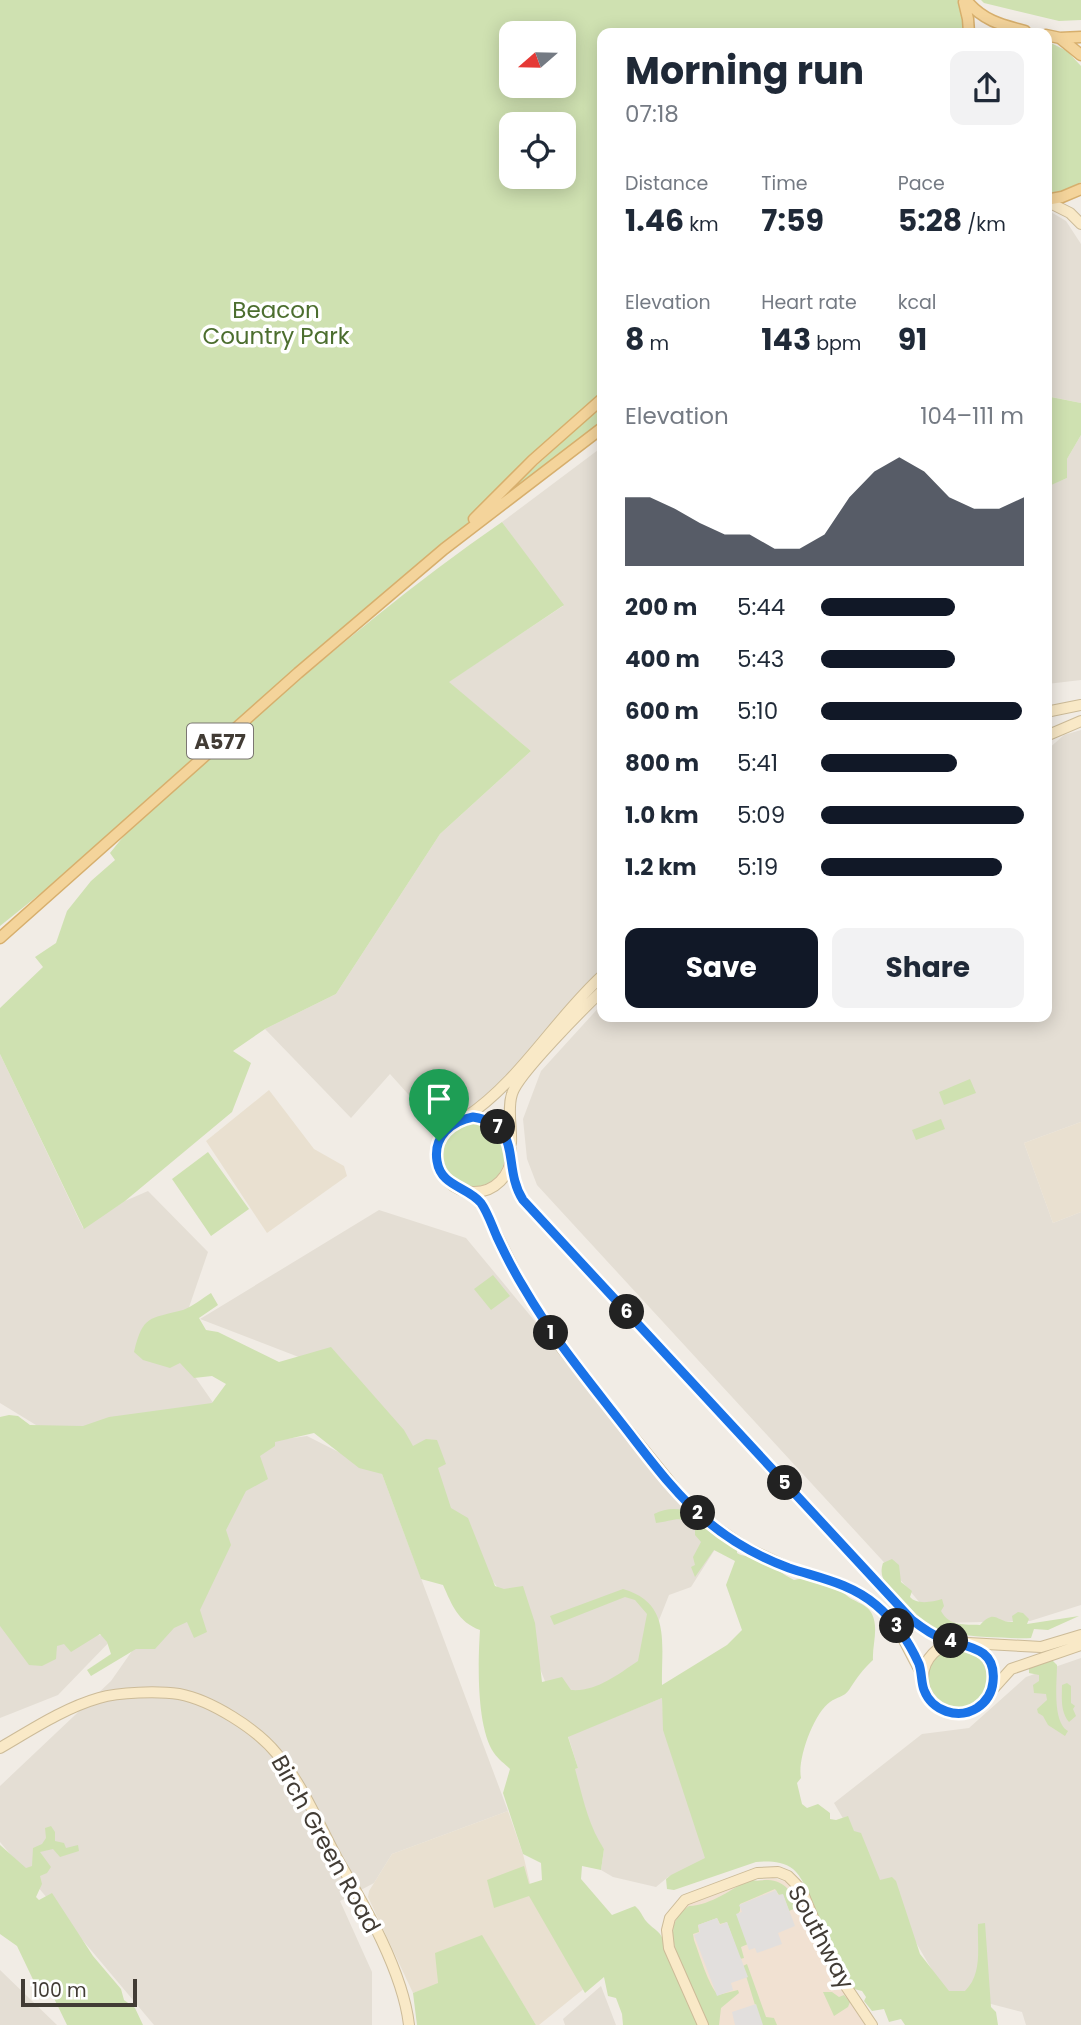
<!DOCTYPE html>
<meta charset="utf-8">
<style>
body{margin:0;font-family:Poppins,sans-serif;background:#f2f2f3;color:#1f2937;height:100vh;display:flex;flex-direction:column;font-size:26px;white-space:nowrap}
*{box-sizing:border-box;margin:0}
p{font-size:23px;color:#747a83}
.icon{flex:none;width:38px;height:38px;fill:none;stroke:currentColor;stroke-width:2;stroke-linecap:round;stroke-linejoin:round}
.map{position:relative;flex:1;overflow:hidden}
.drawer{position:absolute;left:597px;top:28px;width:455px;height:994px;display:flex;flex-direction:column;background:#fff;border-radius:14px;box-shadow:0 4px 18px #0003}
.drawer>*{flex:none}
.needle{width:46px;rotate:250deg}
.controls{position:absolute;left:499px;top:21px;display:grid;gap:14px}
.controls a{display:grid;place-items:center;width:77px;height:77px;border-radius:14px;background:#fff;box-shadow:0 4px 18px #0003;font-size:35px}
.scale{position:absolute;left:21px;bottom:18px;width:116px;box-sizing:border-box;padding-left:7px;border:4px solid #423c35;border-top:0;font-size:19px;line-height:24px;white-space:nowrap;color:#423c35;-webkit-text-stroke:5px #fff;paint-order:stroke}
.pin{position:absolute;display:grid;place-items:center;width:60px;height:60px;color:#fff;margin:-72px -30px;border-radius:50% 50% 50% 0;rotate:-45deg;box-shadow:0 0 7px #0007}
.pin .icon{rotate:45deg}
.km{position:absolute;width:35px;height:35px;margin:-18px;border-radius:50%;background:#222;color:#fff;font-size:19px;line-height:35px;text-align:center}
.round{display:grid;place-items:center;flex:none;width:74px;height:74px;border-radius:14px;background:#f2f2f3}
.overview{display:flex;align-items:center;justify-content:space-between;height:119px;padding:0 28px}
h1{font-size:38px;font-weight:700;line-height:52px}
.metrics{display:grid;grid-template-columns:repeat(3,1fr);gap:10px;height:119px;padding:7px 28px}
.metrics div{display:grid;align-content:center}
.metrics b{font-size:30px;font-weight:700}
.metrics small{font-size:19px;font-weight:400}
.metrics p{font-size:19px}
.chart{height:196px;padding:14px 28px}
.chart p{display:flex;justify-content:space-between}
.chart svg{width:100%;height:126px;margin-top:7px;fill:#111827;opacity:.7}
.action{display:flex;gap:14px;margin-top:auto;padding:14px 28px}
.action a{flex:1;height:80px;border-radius:14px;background:#111827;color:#fff;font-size:28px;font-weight:700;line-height:80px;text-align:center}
.action a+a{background:#f2f2f3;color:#1f2937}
ul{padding:0 28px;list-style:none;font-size:23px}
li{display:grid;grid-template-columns:112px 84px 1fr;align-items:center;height:52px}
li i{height:18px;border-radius:9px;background:#111827}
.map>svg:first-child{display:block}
.residential{fill:#e4ded4}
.commercial{fill:#f1e1d2}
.education{fill:#e9e0d0}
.green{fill:#cfe1b1;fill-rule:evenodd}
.parking{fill:#e2dfdd}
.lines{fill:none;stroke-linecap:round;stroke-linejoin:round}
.secondary-casing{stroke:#ccbb98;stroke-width:12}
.primary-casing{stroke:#d7af6d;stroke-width:13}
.secondary{stroke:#f9e9c7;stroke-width:10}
.primary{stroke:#f4d49b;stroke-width:10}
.route-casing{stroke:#fff;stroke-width:14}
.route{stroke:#1a73e8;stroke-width:9}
.labels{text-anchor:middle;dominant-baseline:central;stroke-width:7;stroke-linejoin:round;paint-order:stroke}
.shield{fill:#fff;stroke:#7b7672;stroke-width:2}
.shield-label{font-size:21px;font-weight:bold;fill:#423c35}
.park-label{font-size:23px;fill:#4c6e2f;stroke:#fff}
.street-label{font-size:23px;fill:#423c35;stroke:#fff}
</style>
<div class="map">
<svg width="1081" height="2025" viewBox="0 0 1081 2025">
<rect width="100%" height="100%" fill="#f1ece5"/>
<path class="residential" d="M1046,209L1066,221L1081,244V403L1047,396Z
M1081,435V680L1047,684L1046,487L1067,478V459Z
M602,447V976L503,1086L443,1133L390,1074L351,1118L265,1029L336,994L440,834L531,751L448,682L563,606L502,522Z
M1081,730V1122L1024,1143L1053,1223L1081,1212V1605L1030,1621L937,1623L904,1584L537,1185L527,1159L523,1119L541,1071L602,1004V1017H1046L1047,750L1064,735Z
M0,1054L83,1228L125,1201L148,1191L208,1252L175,1348L214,1404L49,1433L0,1403Z
M379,1210L466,1238L719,1543L691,1587L669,1595L642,1663L601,1693L552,1699L518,1613L322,1366L200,1319Z
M307,1436L382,1474L508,1811L392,1854L374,1883L340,1901L372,1972V2025H154L0,1842V1786L111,1681L211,1538L264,1442Z
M0,1597L24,1636L116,1635L58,1695L0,1718Z
M1081,1658V2025H1026L1022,2012L945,1992L834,1803L922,1734L969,1728L1026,1677Z
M662,1698L664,1729L707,1859L668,1877L656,1887L613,1877L601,1870L604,1849L596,1838L585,1809L574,1769L578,1768L568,1736Z
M0,1970L57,2025H0Z
M601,1986L616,2025H565L563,2019Z"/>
<path class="commercial" d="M773,1878L791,1883L797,1889L867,2025H707L674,1949L671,1934L674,1920L682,1909L691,1903L747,1882Z"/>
<path class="education" d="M269,1090L314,1149L344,1166L347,1176L267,1233L206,1141Z
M1081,1122V1212L1053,1223L1024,1143Z
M508,1811L523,1854L532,1892L586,1987L539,2025H536L482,1936L437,1959L438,1984L413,1993L368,1897L369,1891L392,1854Z"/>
<path class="green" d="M0,0H963L969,33H602V399L533,460L443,549L111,837L0,926ZM511,33H564V86H511ZM511,124H564V177H511Z
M981,0H1081V20L1059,21L984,3Z
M1047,41L1067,51L1081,66V182L1063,191L1047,193Z
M1046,396L1081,403V435L1067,459V478L1047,487Z
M602,405V421L509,494L507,493Z
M502,522L564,605L449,682L531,751L440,834L336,994L265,1029L233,1051L251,1063L232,1112L125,1201L84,1229L0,1054V1008L43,967L35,957L56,943L67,911L91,881L115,860L110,853C145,808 192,773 234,736C320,661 408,587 502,522Z
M970,1079L976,1093L944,1105L939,1092Z
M941,1119L945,1129L916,1140L912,1130Z
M441 1155a32 32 0 1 1 64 0a32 32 0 1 1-64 0Z
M208,1152L249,1209L211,1236L172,1179Z
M493,1275L510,1296L491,1310L474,1289Z
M211,1293L218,1305L199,1318L206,1330L218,1332L279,1362L331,1347L404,1430L413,1446L426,1439L437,1440L446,1464L438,1468L451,1508L468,1518L495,1586L504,1589L523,1586L535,1623L542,1682L562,1677L571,1690C596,1692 617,1675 638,1661L647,1614L635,1600L625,1597L554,1625L550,1616L623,1589C672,1603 661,1644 662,1685L727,1645L742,1630L726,1585L735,1561L714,1550L695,1577L691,1567L695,1565L693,1557L701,1542L695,1535V1526C682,1514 672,1521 656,1523L654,1514C687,1497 713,1527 737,1547V1553C743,1557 747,1555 753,1557C768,1562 780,1573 794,1580L809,1577L842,1589C847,1602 866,1601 872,1614C879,1629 872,1645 873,1660C863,1669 856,1679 849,1690C844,1697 837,1697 830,1702C814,1713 797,1759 801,1778L797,1783L802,1804L807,1808L818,1804L830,1813V1819L836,1820L848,1816L854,1831L861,1833L880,1880L892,1877L896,1881L920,1954L949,1991H965C983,1973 977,1947 978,1924L985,1923L991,2007L996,2012L998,2025H905L901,2019L889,2022L884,2009L872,2011L864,2001L866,1997L862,1991L854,1989C848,1980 841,1971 836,1961C826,1941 808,1880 793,1869C783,1861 767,1861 756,1862L674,1890L667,1889L666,1879L671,1875L705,1858L663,1730L662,1698L568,1737L578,1768L575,1769C583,1798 588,1825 604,1849L601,1870L582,1866L581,1879L612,1915L635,1906C641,1911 642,1916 646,1921C656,1932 660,1929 665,1945L698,2025H623L622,2014L616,1998L608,1996L604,1977L585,1993L529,1896L494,1908L487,1880L524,1866L529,1884L542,1880L541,1863L523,1854L503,1793L510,1769C505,1764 498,1759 494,1753C476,1727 478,1661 480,1630C458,1622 452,1605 443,1585L421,1579L382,1474L359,1468L314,1433L275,1442V1446L260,1456L268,1479L246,1491L226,1530L231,1545L200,1610L207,1632L194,1638L187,1622L174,1628L155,1649H136L91,1676L87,1670L111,1654L107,1642L100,1634L71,1652L64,1644L57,1646L56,1659L42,1666L29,1665L0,1626V1417L9,1415L18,1416L30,1425L83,1426L109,1417L212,1403L226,1384L212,1376L194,1378L180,1363L170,1368L143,1360L134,1352C143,1315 149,1319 183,1310C192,1307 203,1298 211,1293Z
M892,1559L899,1565L901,1582L912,1591L910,1597C917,1605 932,1602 942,1599L944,1606L941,1611C950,1627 964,1624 980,1625C996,1608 996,1623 1013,1622L1012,1616L1018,1612L1023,1613L1029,1619L1027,1624L1079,1616L1048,1630L1034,1629L1031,1638C1016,1639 1001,1637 987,1637C941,1634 928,1631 896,1596C887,1585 878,1578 883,1563Z
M926 1678a32 32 0 1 1 64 0a32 32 0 1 1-64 0Z
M1050,1658L1057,1665C1057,1682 1052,1722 1068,1731L1065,1736L1048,1725L1043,1716L1038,1713L1037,1709L1047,1700L1046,1694L1034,1693L1033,1685L1039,1681V1675L1029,1673V1666Z
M1067,1683L1071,1686V1703L1075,1706L1073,1709L1076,1716L1069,1722C1060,1711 1062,1698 1062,1685Z
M51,1826L55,1832V1841L64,1843L66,1848L78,1845L79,1851L60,1857L53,1849L40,1852L51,1867L47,1873L40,1876L42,1884L36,1897L39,1900L52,1893L93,1956L121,1989L124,2000L135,2008L143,2025H67L49,1988L38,1990L17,1946L0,1934V1845L26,1868L32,1866L33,1848L42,1844L46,1838L45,1828Z
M750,1879C756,1882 760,1880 768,1880C785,1881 792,1892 798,1907L789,1911L783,1895H779L775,1889L740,1904V1911L737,1915L748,1944L741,1947L744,1958L740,1959L727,1922L720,1924L717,1918L698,1925L699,1932L693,1934L694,1940C700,1956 708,1984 718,1995L738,1990L739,1993L721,2008L719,2025H708C700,2002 672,1954 673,1933C673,1921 680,1912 689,1906C712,1905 733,1888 750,1879Z
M482,1935L536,2025H417L413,1993L438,1983L435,1953Z
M747,1964L766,2017L774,2018L777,2025H759L760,2021L743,1966Z
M823,1992H832L839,1997L844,1995L850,2002L848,2007L834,2016Z"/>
<path class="parking" d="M776,1890L778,1895L783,1894L795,1926L778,1933L782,1944L757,1953L755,1948L749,1950L736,1914L742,1912L739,1905Z
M717,1918L720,1925L727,1922L748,1977L731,1983L733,1990L717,1996L694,1935L700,1932L698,1925Z
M756,2004L763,2025H735L732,2012Z"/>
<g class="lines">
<defs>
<path id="secondary" d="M1046,201L1070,213L1081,224
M1046,712L1081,705
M1046,736L1081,721
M466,1117C520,1081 554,1020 602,976
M437 1155a37 37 0 1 1 74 0a37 37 0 1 1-74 0Z
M511,1143C512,1128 507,1109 512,1094C517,1075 585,1007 602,991
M511,1154L512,1176L523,1200L912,1620L941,1639L957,1643
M462,1190L476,1198L483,1207L520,1281L556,1341L683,1498L708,1522L745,1547L787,1567L846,1586L872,1601L896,1625L922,1675
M923 1678a35 35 0 1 1 70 0a35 35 0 1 1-70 0Z
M968,1643L1041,1647L1081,1635
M993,1689L1011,1669L1081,1645
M0,1748C31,1730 64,1708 99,1698C119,1692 158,1691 179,1694C211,1700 257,1729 277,1754C303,1785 319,1825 338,1860C365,1906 403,1972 409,2025
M703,2025L669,1948L667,1930L670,1918L685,1900L757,1873L778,1872L788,1876L795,1883L802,1891L835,1970L872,2025"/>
<path id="primary" d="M966,0C982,20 1001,25 1025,31
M964,2L968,19L969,33
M1046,35L1060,38L1081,55
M1060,38L1081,37
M1046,200L1062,197L1081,189
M474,519L533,460L602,399
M0,938L298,673L444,549L602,428"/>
</defs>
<use href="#secondary" class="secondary-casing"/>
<use href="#primary" class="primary-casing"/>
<use href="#secondary" class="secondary"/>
<use href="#primary" class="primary"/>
</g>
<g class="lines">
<defs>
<path id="route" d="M473,1117C525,1125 501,1166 523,1200L912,1620C921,1627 932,1635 943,1639C967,1647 997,1647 993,1682C992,1693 986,1702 977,1708C958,1720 932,1711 924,1690C921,1682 922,1673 919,1664C909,1642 895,1621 876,1605C850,1583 819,1578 789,1568C759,1557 731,1541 707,1521C674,1493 649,1458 623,1425C588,1380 553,1338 524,1288C514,1272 505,1254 497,1237C492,1226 488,1213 481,1203C467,1186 441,1187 437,1161C433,1136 452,1121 473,1117Z"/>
</defs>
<use href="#route" class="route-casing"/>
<use href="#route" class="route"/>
</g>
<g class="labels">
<rect class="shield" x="187" y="723.5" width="66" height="35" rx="5"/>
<g class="shield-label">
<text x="220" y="741">A577</text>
</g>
<g class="park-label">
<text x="276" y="310">Beacon<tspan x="276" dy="26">Country Park</tspan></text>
</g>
<g class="street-label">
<text transform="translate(326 1844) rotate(61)">Birch Green Road</text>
<text transform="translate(821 1937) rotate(62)">Southway</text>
</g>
</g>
</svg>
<div class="controls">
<a><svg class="needle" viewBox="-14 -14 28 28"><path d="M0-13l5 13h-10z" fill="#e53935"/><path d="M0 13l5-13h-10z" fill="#747a83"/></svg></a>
<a><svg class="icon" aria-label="locate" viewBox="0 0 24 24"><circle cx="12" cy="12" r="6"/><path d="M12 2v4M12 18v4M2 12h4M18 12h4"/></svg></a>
</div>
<div class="scale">100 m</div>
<div class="pin" style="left:439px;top:1141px;background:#1e9e55"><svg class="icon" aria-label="arrive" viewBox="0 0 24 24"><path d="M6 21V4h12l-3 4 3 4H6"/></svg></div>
<b class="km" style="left:551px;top:1333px">1</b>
<b class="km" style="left:698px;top:1513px">2</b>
<b class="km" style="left:897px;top:1626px">3</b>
<b class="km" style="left:951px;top:1641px">4</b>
<b class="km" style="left:785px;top:1483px">5</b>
<b class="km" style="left:627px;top:1312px">6</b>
<b class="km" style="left:498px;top:1127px">7</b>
<section class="drawer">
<div class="overview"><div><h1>Morning run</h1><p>07:18</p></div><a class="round"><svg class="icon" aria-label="share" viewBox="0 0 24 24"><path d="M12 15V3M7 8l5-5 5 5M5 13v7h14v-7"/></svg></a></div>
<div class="metrics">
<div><p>Distance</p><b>1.46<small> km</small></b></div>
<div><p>Time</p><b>7:59</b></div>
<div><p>Pace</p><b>5:28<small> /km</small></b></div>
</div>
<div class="metrics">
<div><p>Elevation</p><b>8<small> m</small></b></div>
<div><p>Heart rate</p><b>143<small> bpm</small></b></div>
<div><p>kcal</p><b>91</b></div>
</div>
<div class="chart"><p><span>Elevation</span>104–111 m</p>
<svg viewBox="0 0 160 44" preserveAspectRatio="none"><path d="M0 44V20L10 20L20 24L30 29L40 33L50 33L60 38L70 38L80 33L90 20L100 11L110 6L120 11L130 20L140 24L150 24L160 20V44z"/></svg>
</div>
<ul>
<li><b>200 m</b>5:44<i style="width:66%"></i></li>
<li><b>400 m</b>5:43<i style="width:66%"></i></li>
<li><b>600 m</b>5:10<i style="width:99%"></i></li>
<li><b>800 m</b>5:41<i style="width:67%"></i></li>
<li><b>1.0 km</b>5:09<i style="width:100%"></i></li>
<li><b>1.2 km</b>5:19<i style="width:89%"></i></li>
</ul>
<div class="action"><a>Save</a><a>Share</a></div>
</section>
</div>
